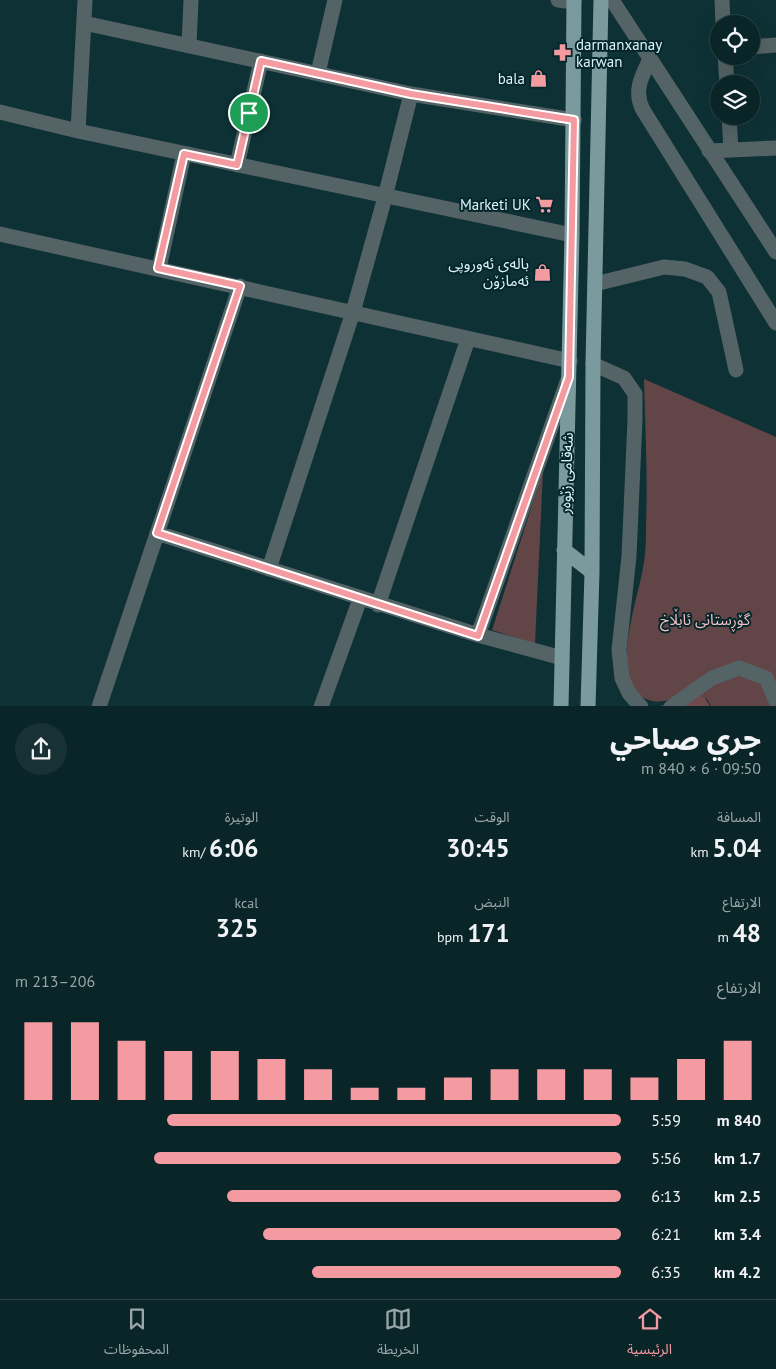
<!DOCTYPE html>
<html lang="ar">
<meta charset="utf-8">
<style>
body{margin:0;font-family:"PT Sans","Noto Sans Arabic",sans-serif;background:#183134;color:#f1f3f6;direction:rtl;height:100vh;display:flex;flex-direction:column;font-size:19px;white-space:nowrap}
*{box-sizing:border-box;margin:0}
p{font-size:16px;color:#99a5a8}
.icon{flex:none;width:28px;height:28px;fill:none;stroke:currentColor;stroke-width:2;stroke-linecap:round;stroke-linejoin:round}
.map{position:relative;height:706px;overflow:hidden;direction:ltr}
.panel{display:flex;flex-direction:column;background:#0a2528;flex:1}
.panel>*{flex:none}
.buttons{position:absolute;left:710px;top:15px;display:grid;gap:10px}
.buttons a{display:grid;place-items:center;width:50px;height:50px;border-radius:50%;background:#0a2528;box-shadow:0 5px 20px #0002,0 0 0 1px #2a4245;font-size:25px}
.pin{position:absolute;display:grid;place-items:center;width:42px;height:42px;color:#fff;margin:-21px;border:2px solid #fff;border-radius:50%;box-shadow:0 1px 5px #0007}
.round{display:grid;place-items:center;flex:none;width:52px;height:52px;border-radius:26px;background:#183134}
.overview{display:flex;align-items:center;justify-content:space-between;height:85px;padding:0 15px}
h1{font-size:28px;font-weight:800;line-height:38px}
.figures{display:grid;grid-template-columns:repeat(3,1fr);gap:8px;height:85px;padding:5px 15px}
.figures div{display:grid;align-content:center}
.figures b{font-size:25px;font-weight:800}
.figures small{font-size:14px;font-weight:400}
.figures p{font-size:14px}
.chart{height:140px;padding:10px 15px}
.chart p{display:flex;justify-content:space-between}
.chart svg{width:100%;height:90px;margin-top:5px;stroke:#f49aa1;stroke-width:6}
ul{padding:0 15px;list-style:none;font-size:16px}
li{display:grid;grid-template-columns:80px 60px 1fr;align-items:center;height:38px}
li i{height:12px;border-radius:6px;background:#f49aa1}
.tab-bar{display:flex;justify-content:space-around;align-items:center;height:70px;border-top:1px solid #2a4245;background:#0a2528;font-size:14px;color:#99a5a8}
.tab-bar a{display:grid;justify-items:center;gap:2px}
.tab-bar .current{color:#f49aa1}
.map>svg:first-child{display:block}
.green{fill:#624546}
.forest{fill:#724a4c}
.lines{fill:none;stroke-linecap:round;stroke-linejoin:round}
.minor{stroke:#546365;stroke-width:15}
.major{stroke:#7b9a9e;stroke-width:15}
.route-casing{stroke:#fff;stroke-width:10}
.route{stroke:#f49aa1;stroke-width:6}
.labels{text-anchor:middle;dominant-baseline:central;stroke-width:4;stroke-linejoin:round;paint-order:stroke}
.poi-label{font-size:15px;fill:#e0f3f6;stroke:#03272c;text-anchor:end}
.street-label{font-size:15px;fill:#e0f3f6;stroke:#03272c}
.park-label{font-size:15px;fill:#f9bec1;stroke:#03272c}
</style>
<div class="map">
<svg width="776" height="707" viewBox="0 0 776 707">
<rect width="100%" height="100%" fill="#0e3136"/>
<path class="green" d="M644,379L776,437V706H711L707,699L689,689C669,703 653,707 635,692C614,660 639,597 644,562C646,549 646,536 646,524C648,475 645,427 644,379Z
M543,471L535,644L492,630Z"/>
<path class="forest" d="M689,689L705,698L710,706L656,707C669,705 679,697 689,689Z"/>
<g class="lines">
<path class="minor" d="M558,0L574,2
M612,0L776,252
M722,0L723,24
M84,23L411,94L574,120
M189,46L191,0
M751,47L776,45
M725,56L727,84
M650,59C642,76 633,91 643,110L776,323
M318,73L335,0
M0,112L78,131L572,235
M729,116L731,150
M78,131L85,0
M709,151L776,148
M237,165L261,61
M0,234L570,361
M159,268L184,154
M595,284L664,267L685,269L707,277L719,292L736,370
M593,364L624,378L635,394V420L629,556L619,650L622,678L629,693L641,707
M157,533L478,635L562,658
M269,569L353,312L385,197L411,94
M378,605L468,339
M478,635L567,382
M99,707L240,286
M321,707L360,599
M671,707L712,678L739,668L766,678L776,701"/>
<path class="major" d="M564,550L592,572
M561,707L572,235L574,0
M588,707L592,572L593,364L601,0"/>
</g>
<g class="lines">
<defs>
<path id="route" d="M261,61L411,94L574,120L569,377L478,636L157,533L240,286L158,268L184,154L237,165Z"/>
</defs>
<use href="#route" class="route-casing"/>
<use href="#route" class="route"/>
</g>
<defs>
<symbol id="pharmacy-bare" viewBox="-9 -9 18 18"><path d="M-2-6h4v4h4v4h-4v4h-4v-4h-4v-4h4Z" fill="#f49aa1" stroke="#03272c" stroke-width="2.5" paint-order="stroke"/></symbol>
<symbol id="shop-bare" viewBox="-9 -9 18 18"><path d="M-5-2.5h2.3a2.7 3.5 0 0 1 5.4 0H5L5.5 6h-11ZM-1.5-2.5h3a1.5 2.3 0 0 0-3 0Z" fill="#f49aa1" stroke="#03272c" stroke-width="2.5" paint-order="stroke"/></symbol>
<symbol id="supermarket-bare" viewBox="-9 -9 18 18"><path d="M-6-5.5h2.5l.6 2H6L4.5 2H-2.5L-4.4-4H-6ZM-1.5 3.2a1.3 1.3 0 1 0 .1 0ZM3 3.2a1.3 1.3 0 1 0 .1 0Z" fill="#f49aa1" stroke="#03272c" stroke-width="2.5" paint-order="stroke"/></symbol>
</defs>
<g fill-rule="evenodd">
<use href="#pharmacy-bare" x="550" y="40" width="25" height="25"/>
<use href="#shop-bare" x="526" y="66" width="25" height="25"/>
<use href="#supermarket-bare" x="532" y="192" width="25" height="25"/>
<use href="#shop-bare" x="530" y="260" width="25" height="25"/>
</g>
<g class="labels">
<g class="poi-label">
<text x="576" y="44" text-anchor="start">darmanxanay<tspan x="576" dy="17">karwan</tspan></text>
<text x="525" y="78">bala</text>
<text x="531" y="204">Marketi UK</text>
<text x="529" y="263">بالەی ئەوروپی<tspan x="529" dy="17">ئەمازۆن</tspan></text>
</g>
<g class="street-label">
<text transform="translate(566 473) rotate(-88)">شەقامی زێوەر</text>
</g>
<g class="park-label">
<text x="705" y="619">گۆڕستانی ئابڵاخ</text>
</g>
</g>
</svg>
<div class="buttons">
<a><svg class="icon" aria-label="locate" viewBox="0 0 24 24"><circle cx="12" cy="12" r="6"/><path d="M12 2v4M12 18v4M2 12h4M18 12h4"/></svg></a>
<a><svg class="icon" aria-label="layers" viewBox="0 0 24 24"><path d="M12 4l9 5-9 5-9-5zM3 14l9 5 9-5"/></svg></a>
</div>
<div class="pin" style="left:249px;top:113px;background:#1e9e55"><svg class="icon" aria-label="arrive" viewBox="0 0 24 24"><path d="M6 21V4h12l-3 4 3 4H6"/></svg></div>
</div>
<section class="panel">
<div class="overview"><div><h1>جري صباحي</h1><p>09:50 · 6 × 840 m</p></div><a class="round"><svg class="icon" aria-label="share" viewBox="0 0 24 24"><path d="M12 15V3M7 8l5-5 5 5M5 13v7h14v-7"/></svg></a></div>
<div class="figures">
<div><p>المسافة</p><b>5.04<small> km</small></b></div>
<div><p>الوقت</p><b>30:45</b></div>
<div><p>الوتيرة</p><b>6:06<small> /km</small></b></div>
</div>
<div class="figures">
<div><p>الارتفاع</p><b>48<small> m</small></b></div>
<div><p>النبض</p><b>171<small> bpm</small></b></div>
<div><p>kcal</p><b>325</b></div>
</div>
<div class="chart"><p><span>الارتفاع</span>206–213 m</p>
<svg viewBox="0 0 160 44" preserveAspectRatio="none"><path d="M5 44V6M15 44V6M25 44V15M35 44V20M45 44V20M55 44V24M65 44V29M75 44V38M85 44V38M95 44V33M105 44V29M115 44V29M125 44V29M135 44V33M145 44V24M155 44V15"/></svg>
</div>
<ul>
<li><b>840 m</b>5:59<i style="width:75%"></i></li>
<li><b>1.7 km</b>5:56<i style="width:77%"></i></li>
<li><b>2.5 km</b>6:13<i style="width:65%"></i></li>
<li><b>3.4 km</b>6:21<i style="width:59%"></i></li>
<li><b>4.2 km</b>6:35<i style="width:51%"></i></li>
</ul>
</section>
<nav class="tab-bar">
<a class="current"><svg class="icon" aria-label="home" viewBox="0 0 24 24"><path d="M3 11l9-7 9 7M6 9v11h12V9"/></svg>الرئيسية</a>
<a><svg class="icon" aria-label="map" viewBox="0 0 24 24"><path d="M3 6l6-2 6 2 6-2v14l-6 2-6-2-6 2zM9 4v14M15 6v14"/></svg>الخريطة</a>
<a><svg class="icon" aria-label="saved" viewBox="0 0 24 24"><path d="M7 4h10v16l-5-4-5 4z"/></svg>المحفوظات</a>
</nav>
